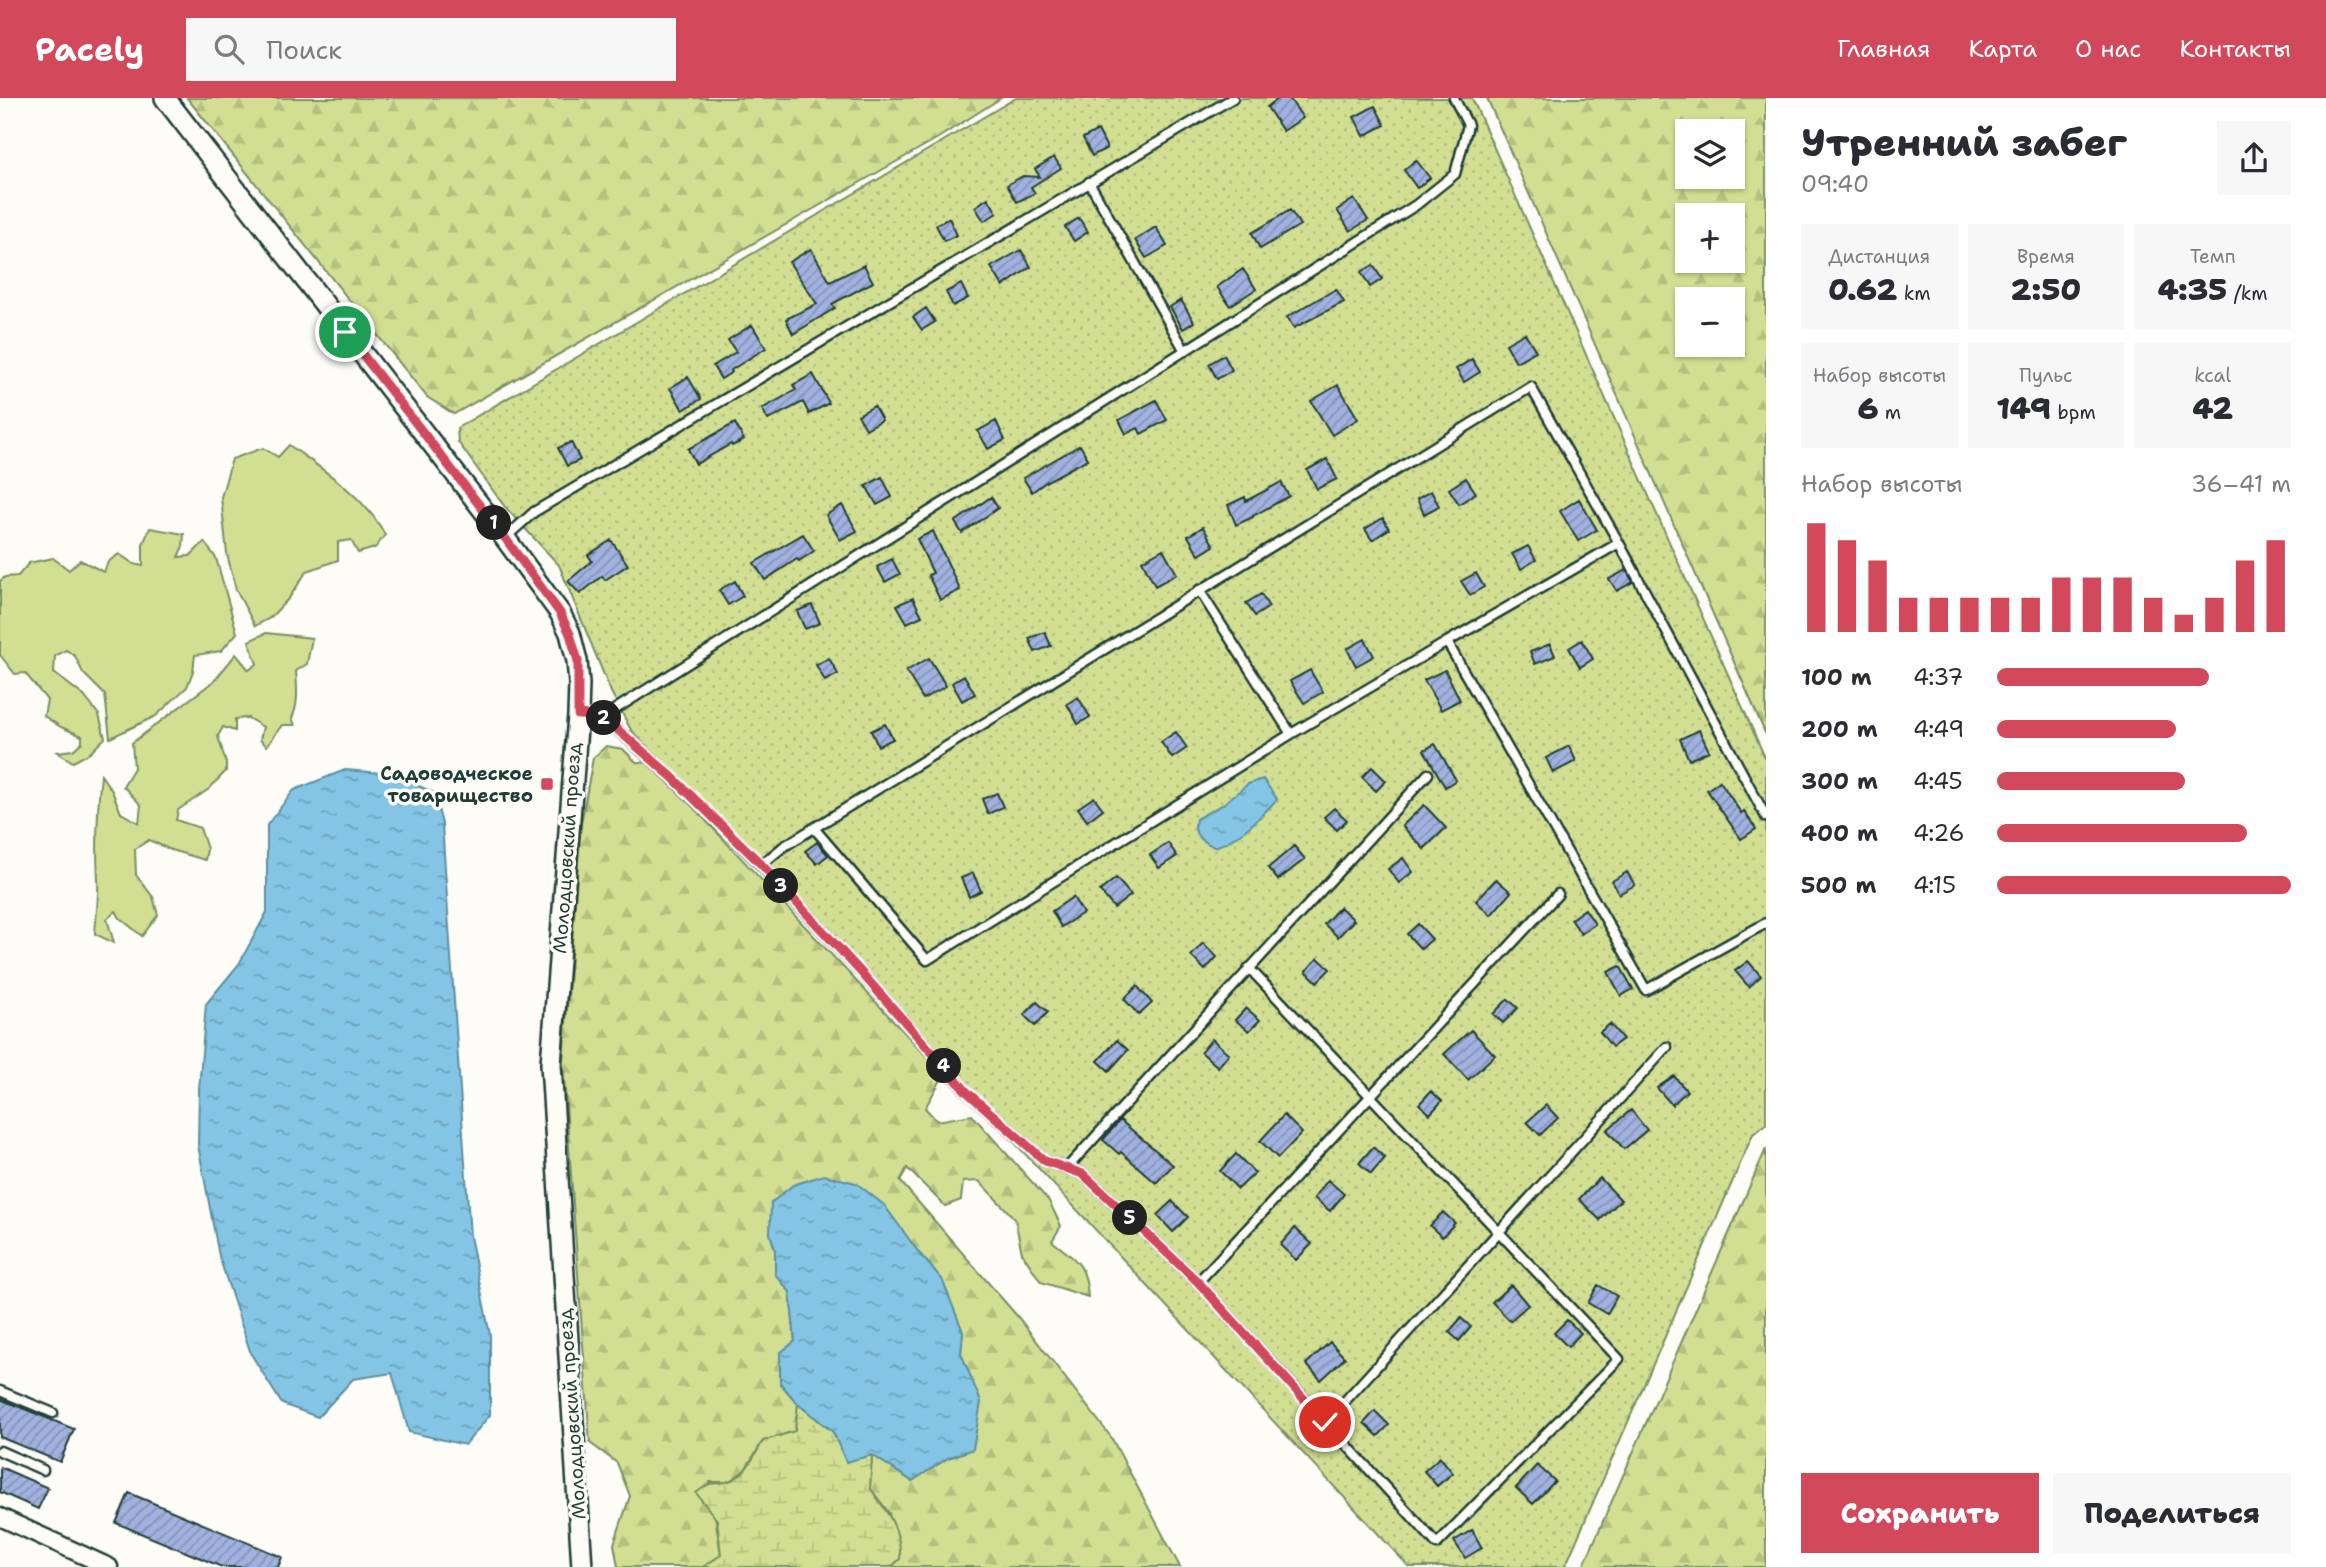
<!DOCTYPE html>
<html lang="ru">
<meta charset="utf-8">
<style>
body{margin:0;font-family:"Shantell Sans",sans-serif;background:#f7f7f7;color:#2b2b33;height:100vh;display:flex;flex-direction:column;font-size:26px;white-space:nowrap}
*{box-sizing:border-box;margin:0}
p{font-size:23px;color:#7c7c81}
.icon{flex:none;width:38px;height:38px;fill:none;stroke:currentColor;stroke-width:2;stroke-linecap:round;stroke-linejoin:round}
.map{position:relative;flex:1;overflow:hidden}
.side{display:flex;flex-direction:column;background:#fff;width:560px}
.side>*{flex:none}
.controls{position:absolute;left:1675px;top:21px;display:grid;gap:14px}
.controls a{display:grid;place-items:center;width:70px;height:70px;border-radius:0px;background:#fff;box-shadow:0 2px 5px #0004;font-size:35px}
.pin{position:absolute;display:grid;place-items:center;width:60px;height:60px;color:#fff;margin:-30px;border:4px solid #fff;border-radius:50%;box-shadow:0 2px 7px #0007}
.km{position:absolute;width:35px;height:35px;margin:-18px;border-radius:50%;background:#222;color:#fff;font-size:19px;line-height:35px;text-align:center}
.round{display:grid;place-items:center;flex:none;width:74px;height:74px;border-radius:0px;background:#f7f7f7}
.head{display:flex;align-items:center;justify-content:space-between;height:119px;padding:0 35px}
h1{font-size:38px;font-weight:800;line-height:52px}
.stats{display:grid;grid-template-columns:repeat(3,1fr);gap:10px;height:119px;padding:7px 35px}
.stats div{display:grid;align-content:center;border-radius:0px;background:#f7f7f7;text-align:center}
.stats b{font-size:30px;font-weight:800}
.stats small{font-size:19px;font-weight:400}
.stats p{font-size:19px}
.chart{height:196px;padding:14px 35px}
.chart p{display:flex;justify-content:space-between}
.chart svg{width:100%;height:126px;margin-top:7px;stroke:#d1495b;stroke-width:6}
.action{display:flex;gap:14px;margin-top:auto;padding:14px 35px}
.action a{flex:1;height:80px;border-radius:0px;background:#d1495b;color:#fff;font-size:28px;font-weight:800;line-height:80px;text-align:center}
.action a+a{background:#f7f7f7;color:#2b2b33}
ul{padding:0 35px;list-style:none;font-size:23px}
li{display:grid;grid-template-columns:112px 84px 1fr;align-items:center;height:52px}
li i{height:18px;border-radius:9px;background:#d1495b}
header{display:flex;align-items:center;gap:42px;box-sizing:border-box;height:98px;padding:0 35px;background:#d1495b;color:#fff}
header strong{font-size:33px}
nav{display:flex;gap:38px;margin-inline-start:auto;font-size:24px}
.search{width:490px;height:63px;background:#f7f7f7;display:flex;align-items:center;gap:18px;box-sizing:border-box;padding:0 24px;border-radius:0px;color:#7c7c81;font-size:26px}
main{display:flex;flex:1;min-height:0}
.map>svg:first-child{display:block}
.grass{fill:#d2df92;stroke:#788e63;stroke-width:2}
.forest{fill:url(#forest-firs);stroke:#788e63;stroke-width:2;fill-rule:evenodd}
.wetland{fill:url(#wetland-marsh);stroke:#788e63;stroke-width:2}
.garden{fill:url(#garden-dots);stroke:#788e63;stroke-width:2}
.water{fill:url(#water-ripples);stroke:#5c8f9e;stroke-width:2}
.building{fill:url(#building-hatch);stroke:#1f3d34;stroke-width:2}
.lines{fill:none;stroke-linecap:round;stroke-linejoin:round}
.service-casing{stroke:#1f3d34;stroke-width:13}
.minor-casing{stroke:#1f3d34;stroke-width:21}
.tertiary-casing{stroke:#1f3d34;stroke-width:24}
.service{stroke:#fdfcf7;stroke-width:8}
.minor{stroke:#fdfcf7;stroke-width:16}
.tertiary{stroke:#fdfcf7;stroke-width:19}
.route-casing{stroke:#fff;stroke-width:14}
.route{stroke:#d1495b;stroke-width:9}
.poi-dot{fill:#d1495b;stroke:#fdfcf7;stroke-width:2.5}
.labels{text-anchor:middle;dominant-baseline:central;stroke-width:7;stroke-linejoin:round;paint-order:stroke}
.poi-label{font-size:19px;font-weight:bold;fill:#1f3d34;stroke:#fdfcf7;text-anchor:end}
.street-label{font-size:19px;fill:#1f3d34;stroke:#fdfcf7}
</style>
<header>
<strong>Pacely</strong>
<div class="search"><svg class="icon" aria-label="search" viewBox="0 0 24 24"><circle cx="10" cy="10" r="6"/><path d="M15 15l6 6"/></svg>Поиск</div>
<nav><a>Главная</a><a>Карта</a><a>О нас</a><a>Контакты</a></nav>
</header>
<main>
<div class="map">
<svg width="1766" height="1469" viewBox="0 0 1766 1469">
<defs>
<pattern id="forest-firs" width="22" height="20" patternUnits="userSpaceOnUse" patternTransform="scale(1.75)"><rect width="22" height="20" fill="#d2df92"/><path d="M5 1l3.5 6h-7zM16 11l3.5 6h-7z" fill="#b4c07e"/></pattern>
<pattern id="wetland-marsh" width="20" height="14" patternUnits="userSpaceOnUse" patternTransform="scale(1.75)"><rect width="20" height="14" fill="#d2df92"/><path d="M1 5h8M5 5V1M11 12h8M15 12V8" fill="none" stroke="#b4c07e"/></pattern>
<pattern id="garden-dots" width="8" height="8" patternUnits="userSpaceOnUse" patternTransform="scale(1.75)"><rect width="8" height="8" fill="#d2df92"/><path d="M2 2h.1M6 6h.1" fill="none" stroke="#b4c07e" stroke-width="1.8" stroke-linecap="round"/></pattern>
<pattern id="water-ripples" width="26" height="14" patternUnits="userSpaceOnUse" patternTransform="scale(1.75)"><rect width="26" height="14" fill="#84c5e5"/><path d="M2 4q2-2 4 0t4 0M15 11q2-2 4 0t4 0" fill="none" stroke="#6ba1ba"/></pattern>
<pattern id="building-hatch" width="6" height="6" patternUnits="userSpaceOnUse" patternTransform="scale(1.75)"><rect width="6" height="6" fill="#a1b2e0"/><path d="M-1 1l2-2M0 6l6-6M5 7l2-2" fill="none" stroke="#8392b6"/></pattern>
</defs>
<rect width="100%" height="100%" fill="#fdfcf7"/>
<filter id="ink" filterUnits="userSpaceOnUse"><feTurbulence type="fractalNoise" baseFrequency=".0143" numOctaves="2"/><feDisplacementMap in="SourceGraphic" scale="14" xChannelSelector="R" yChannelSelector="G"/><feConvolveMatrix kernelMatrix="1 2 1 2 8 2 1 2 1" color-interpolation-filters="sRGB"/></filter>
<g filter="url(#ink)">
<path class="grass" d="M289,347C323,372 366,399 385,437L375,450L358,455L351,442L338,444V462L307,473L289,500L270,520L255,528L236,492L227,456L221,399L232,361L263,350L278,359Z
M150,430L184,436L183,448L178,459L190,458L204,444L216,460L237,535L221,553L195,557L193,573L187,589L156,618L110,640L105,597L83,575L75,558L66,552L55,558L54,575L84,598L99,617L105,640L90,655L73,664L57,654L73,652L82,644V638L61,629L44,618L47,602L25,575L15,576L0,557V483L5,479L18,478L29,465L53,460L69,472L80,462L104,474L108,464L119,456L134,466L143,468V446Z
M266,535L312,540L307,566L296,573C297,590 299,605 292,620L295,627H282L267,648L260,642L263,629L248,620L235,621V633L223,629L218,638L226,665V673L209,691L178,712L176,722L200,730L207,751L205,762L171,752L149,742L135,751L136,777L153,799L158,817L142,838L120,820L116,813L107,821L114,845L95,836C96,818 99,799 98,782C96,745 97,714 101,677L112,693L121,715L139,725L141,707L123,688L134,670L132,645L214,583L236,556L249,572L257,566L249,543Z"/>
<path class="forest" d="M187,0H1001L938,40L454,316L427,299Z
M1487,0H1766V637ZM1732,33V79H1687V33ZM1732,117V163H1687V117ZM1732,201V247H1687V201Z
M606,648L623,651L636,664L652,665L932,964L942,980L925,1010L937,1023L972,1017L1049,1103L1061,1128L1052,1143C1076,1162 1086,1165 1088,1199L1041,1184L1022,1155L1015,1121L979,1083L963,1084L961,1102L945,1108L907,1070L900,1083L1018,1219L1111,1339L1180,1469H891L900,1461L889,1415L870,1390L872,1357L912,1383L948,1360L973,1351L961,1255L963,1234L941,1181L920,1156L770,1135L775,1152V1176L790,1194L795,1244L780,1285L798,1306L795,1333L763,1343L744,1373L728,1384H710L721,1457L703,1469H618L614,1446L630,1398L617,1365L590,1345L563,964L581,726L593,660Z
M1766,1051V1469H1583Z"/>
<path class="wetland" d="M798,1306L833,1334L846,1363L872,1357L870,1390C886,1412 902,1432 900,1461L891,1469H703L721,1457L717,1422L696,1395C714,1381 708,1388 726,1384C745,1380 754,1358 763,1343L795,1333Z"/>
<path class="garden" d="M1016,0H1472L1766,662V1026L1753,1036L1565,1469H1409L631,632L611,594L559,467L505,409L458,344L457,330Z"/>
<path class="water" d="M345,672L394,676L434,695L442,726L470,1138L490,1237V1317L465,1347L409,1334L392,1275L353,1281L318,1319L282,1306L251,1256L219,1158L198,1047L199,991L206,906L239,866L267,814V727L294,692Z
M1263,681L1277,701C1260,720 1239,742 1214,749C1201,742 1192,738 1196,721L1222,707L1248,686Z
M824,1077L856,1085L884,1107L920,1156L942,1181L963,1234L961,1255L981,1304L973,1351L948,1360L912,1383L872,1357L846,1364L833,1334L798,1306L780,1285V1255L795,1243L790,1194L775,1176V1152L770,1135L771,1105L793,1087Z"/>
<path class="building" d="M1279,0H1289L1303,20L1283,33L1267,9Z
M1375,8L1385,27L1364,38L1354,19Z
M1098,32L1107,50L1092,58L1083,40Z
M1054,59L1061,70L1031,89L1035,95L1017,104L1007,87L1023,78L1040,79L1035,71Z
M1416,62L1430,80L1417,90L1404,72Z
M988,100L997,115L984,123L975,109Z
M1354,101L1368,122L1350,133L1337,112Z
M1290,112L1300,127L1260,151L1252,135Z
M949,120L957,137L944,143L936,127Z
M1079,120L1088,134L1074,143L1065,129Z
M1156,129L1167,148L1146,160L1135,142Z
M811,151L830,184L864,167L873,184L832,206L835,210L793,236L786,221L817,206L789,164Z
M1021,152L1031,169L1003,188L991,169Z
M1373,167L1382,181L1370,189L1361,174Z
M1243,171L1256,191L1230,208L1217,189Z
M961,186L968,200L953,208L946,194Z
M1336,191L1344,204L1294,230L1287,219Z
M1181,202L1194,224L1183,231L1170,209Z
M926,210L935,224L922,232L913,219Z
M752,227L766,250L731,272L732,274L721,281L713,268L736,254L728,242Z
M1525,235L1536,253L1516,264L1506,246Z
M1224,257L1232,272L1217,281L1209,266Z
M1472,261L1480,274L1464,284L1456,271Z
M813,276L829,305L809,316L803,304L768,322L762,311L796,292L793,287Z
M688,279L701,301L683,312L670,290Z
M1338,287L1358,321L1332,337L1311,303Z
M1156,302L1167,322L1141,336L1138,330L1126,336L1119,322Z
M874,308L882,322L866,331L858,317Z
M996,323L1005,342L988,351L978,333Z
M735,325L744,342L732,348L731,346L696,366L688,351Z
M571,344L580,362L567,368L558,350Z
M1080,347L1088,361L1047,383L1032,394L1023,380Z
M1327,361L1337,381L1317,391L1307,372Z
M882,379L892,399L877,407L866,388Z
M1466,380L1476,395L1459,406L1449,391Z
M1281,384L1289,398L1253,418V419L1236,427L1228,407L1245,399L1246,403Z
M1431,393L1439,408L1424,416L1417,401Z
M991,399L998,410L962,435L955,424Z
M1579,401L1597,432L1578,443L1560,413Z
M842,407L857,433L840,442L826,417Z
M1383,420L1389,431L1372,442L1365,431Z
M1203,429L1214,448L1199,457L1188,438Z
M933,433L960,492L940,502L928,477L933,475L917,441Z
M803,436L814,453L799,463L797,461L765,482L754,465Z
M611,442L628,467L605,482L602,478L580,496L568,483L592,463L588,457Z
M1528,448L1536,462L1521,471L1512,456Z
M1163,451L1177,476L1155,488L1142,463Z
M892,461L900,476L885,484L877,469Z
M1626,472L1633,484L1617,493L1609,481Z
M1476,475L1484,489L1470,497L1461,483Z
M735,483L743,498L728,507L719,492Z
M1261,496L1269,509L1255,518L1246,505Z
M913,500L922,518L907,525L897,507Z
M812,507L820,525L805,531L797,513Z
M1045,534L1051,548L1035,554L1029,540Z
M1365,541L1374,558L1356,568L1347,551Z
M1582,542L1593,561L1580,569L1569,550Z
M1550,546L1555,558L1535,566L1530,554Z
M829,560L838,576L825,583L816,567Z
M929,560L946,588L923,601L906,573Z
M1310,572L1323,594L1304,605L1290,583Z
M1445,572L1460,602L1441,612L1424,582Z
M964,577L975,596L962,603L952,585Z
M1078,599L1090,619L1078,626L1067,606Z
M885,626L893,641L878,648L871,633Z
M1699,632L1709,653L1689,662L1680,641Z
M1176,634L1187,650L1172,660L1161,644Z
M1435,646L1456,682L1445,689L1424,652Z
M1569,648L1576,663L1553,675L1546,660Z
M1372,669L1386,683L1376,693L1362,679Z
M1720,683L1741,715L1744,713L1756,731L1741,741L1707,692Z
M997,695L1003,709L988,716L982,701Z
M1094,699L1103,711L1087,723L1078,710Z
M1424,707L1446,730L1424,751L1402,728Z
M1334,710L1347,722L1337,732L1324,719Z
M817,744L828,757L817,766L805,753Z
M1168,745L1177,758L1159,770L1150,757Z
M1294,748L1305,761L1278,782L1268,770Z
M1403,760L1413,774L1399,785L1388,771Z
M1627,774L1635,787L1619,796L1612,783Z
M973,775L981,793L969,799L961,780Z
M1116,780L1131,797L1114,810L1100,793Z
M1496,781L1511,794L1491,817L1476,803Z
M1073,799L1083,815L1061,829L1052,813Z
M1340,809L1354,822L1338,839L1324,826Z
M1585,811L1595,826L1581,836L1571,821Z
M1418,826L1432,841L1421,851L1407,836Z
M1203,845L1217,859L1205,872L1191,858Z
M1318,860L1330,871L1317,884L1306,873Z
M1748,863L1761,878L1749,889L1735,873Z
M1620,868L1633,891L1621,898L1608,874Z
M1137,888L1152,905L1139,917L1124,901Z
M1508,901L1518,910L1503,925L1493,916Z
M1037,904L1048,914L1035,928L1024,917Z
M1246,910L1260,922L1249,933L1235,922Z
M1610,926L1623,941L1612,949L1600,934Z
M1471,932L1495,957L1468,982L1444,956Z
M1212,941L1229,956L1218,969L1201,954Z
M1117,942L1128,952L1109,973L1098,963Z
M1674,978L1687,993L1672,1007L1657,990Z
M1431,993L1442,1003L1430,1016L1419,1006Z
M1546,1007L1558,1020L1540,1037L1527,1024Z
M1631,1012L1647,1032L1624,1051L1607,1032Z
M1284,1017L1302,1035L1278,1060L1260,1043Z
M1120,1022L1173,1067L1156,1085L1121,1054L1119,1056L1103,1042Z
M1373,1049L1385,1060L1371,1076L1359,1065Z
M1236,1056L1255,1075L1238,1091L1220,1073Z
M1600,1080L1621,1102L1600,1122L1579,1101Z
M1328,1082L1344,1096L1330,1113L1314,1100Z
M1172,1103L1188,1119L1173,1134L1157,1117Z
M1443,1114L1455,1125L1442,1139L1430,1128Z
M1295,1130L1312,1146L1296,1162L1280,1147Z
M1511,1187L1528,1207L1510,1223L1492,1204Z
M1598,1187L1617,1198L1607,1216L1588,1205Z
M1461,1220L1471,1229L1459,1243L1449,1234Z
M1567,1222L1581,1235L1568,1249L1554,1235Z
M1330,1244L1345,1260L1321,1282L1306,1266Z
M0,1301L74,1331L60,1364L0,1339Z
M1375,1313L1389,1327L1378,1338L1364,1325Z
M1440,1359L1453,1375L1437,1388L1424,1373Z
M1537,1367L1555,1383L1533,1406L1516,1390Z
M0,1369L48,1390L38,1411L0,1394Z
M129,1395L282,1459L278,1469H222L116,1425Z
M1472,1432L1482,1450L1465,1460L1454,1443Z"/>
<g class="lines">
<defs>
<path id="service" d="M1089,84L1185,253
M505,440L534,414L1233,0
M1619,445L1447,544L1646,892L1766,825
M1199,492L1291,636
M578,617L603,619L671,679L761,767L783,749L1531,289L1619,445L1766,719
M603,619L1416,107L1455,76L1468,27L1454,0
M814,730L927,862L1291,636L1447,544
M761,767L859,872L967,994L1045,1063L1083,1076L1198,1184L1437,1446L1619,1261L1249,870
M1067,1070L1428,676
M1198,1184L1558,796
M0,1293L53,1315
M1326,1324L1667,949
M0,1353L43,1372"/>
<path id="minor" d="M0,1419L109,1469"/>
<path id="tertiary" d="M165,0L505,440L560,515L570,535L577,563L579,586L578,617L551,966L582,1469"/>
</defs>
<use href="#service" class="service-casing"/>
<use href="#minor" class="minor-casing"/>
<use href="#tertiary" class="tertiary-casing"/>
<use href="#service" class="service"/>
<use href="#minor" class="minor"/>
<use href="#tertiary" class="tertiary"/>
</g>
</g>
<g class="lines" filter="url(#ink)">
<defs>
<path id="route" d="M345,234L505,440L560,515L570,536L578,563V617L603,619L671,678L761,766L859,872L967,994L1045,1063L1083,1076L1198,1184L1325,1324"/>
</defs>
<use href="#route" class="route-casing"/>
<use href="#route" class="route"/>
</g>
<rect class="poi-dot" x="540" y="679" width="14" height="14" rx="3.5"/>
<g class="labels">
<g class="poi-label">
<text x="533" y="675">Садоводческое<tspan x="533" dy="22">товарищество</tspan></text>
</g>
<g class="street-label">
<text transform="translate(567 750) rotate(-86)">Молодцовский проезд</text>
<text transform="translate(572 1316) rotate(-94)">Молодцовский проезд</text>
</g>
</g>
</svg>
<div class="controls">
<a><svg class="icon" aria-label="layers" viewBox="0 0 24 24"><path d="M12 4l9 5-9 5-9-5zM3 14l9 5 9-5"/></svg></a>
<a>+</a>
<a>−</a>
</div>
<div class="pin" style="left:345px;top:234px;background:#1e9e55"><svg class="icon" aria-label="arrive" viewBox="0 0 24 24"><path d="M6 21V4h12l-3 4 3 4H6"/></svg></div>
<div class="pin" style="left:1325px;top:1324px;background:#d93025"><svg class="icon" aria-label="check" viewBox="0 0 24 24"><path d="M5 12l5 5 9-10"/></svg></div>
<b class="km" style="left:494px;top:425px">1</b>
<b class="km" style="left:604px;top:620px">2</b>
<b class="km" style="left:781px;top:788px">3</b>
<b class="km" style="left:944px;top:968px">4</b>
<b class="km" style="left:1130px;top:1120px">5</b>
</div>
<section class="side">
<div class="head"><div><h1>Утренний забег</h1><p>09:40</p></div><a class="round"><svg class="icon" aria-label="share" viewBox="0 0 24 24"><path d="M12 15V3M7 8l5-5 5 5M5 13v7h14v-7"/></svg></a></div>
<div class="stats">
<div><p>Дистанция</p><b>0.62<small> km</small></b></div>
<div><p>Время</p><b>2:50</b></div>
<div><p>Темп</p><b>4:35<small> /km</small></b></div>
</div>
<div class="stats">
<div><p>Набор высоты</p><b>6<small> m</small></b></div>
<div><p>Пульс</p><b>149<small> bpm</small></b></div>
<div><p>kcal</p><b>42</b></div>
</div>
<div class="chart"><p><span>Набор высоты</span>36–41 m</p>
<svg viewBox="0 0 160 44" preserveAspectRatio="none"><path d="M5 44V6M15 44V12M25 44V19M35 44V32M45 44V32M55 44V32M65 44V32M75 44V32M85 44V25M95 44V25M105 44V25M115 44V32M125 44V38M135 44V32M145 44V19M155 44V12"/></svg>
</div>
<ul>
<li><b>100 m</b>4:37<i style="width:72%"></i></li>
<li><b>200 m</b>4:49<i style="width:61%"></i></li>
<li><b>300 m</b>4:45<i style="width:64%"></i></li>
<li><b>400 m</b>4:26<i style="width:85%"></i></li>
<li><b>500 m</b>4:15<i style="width:100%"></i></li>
</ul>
<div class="action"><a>Сохранить</a><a>Поделиться</a></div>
</section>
</main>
